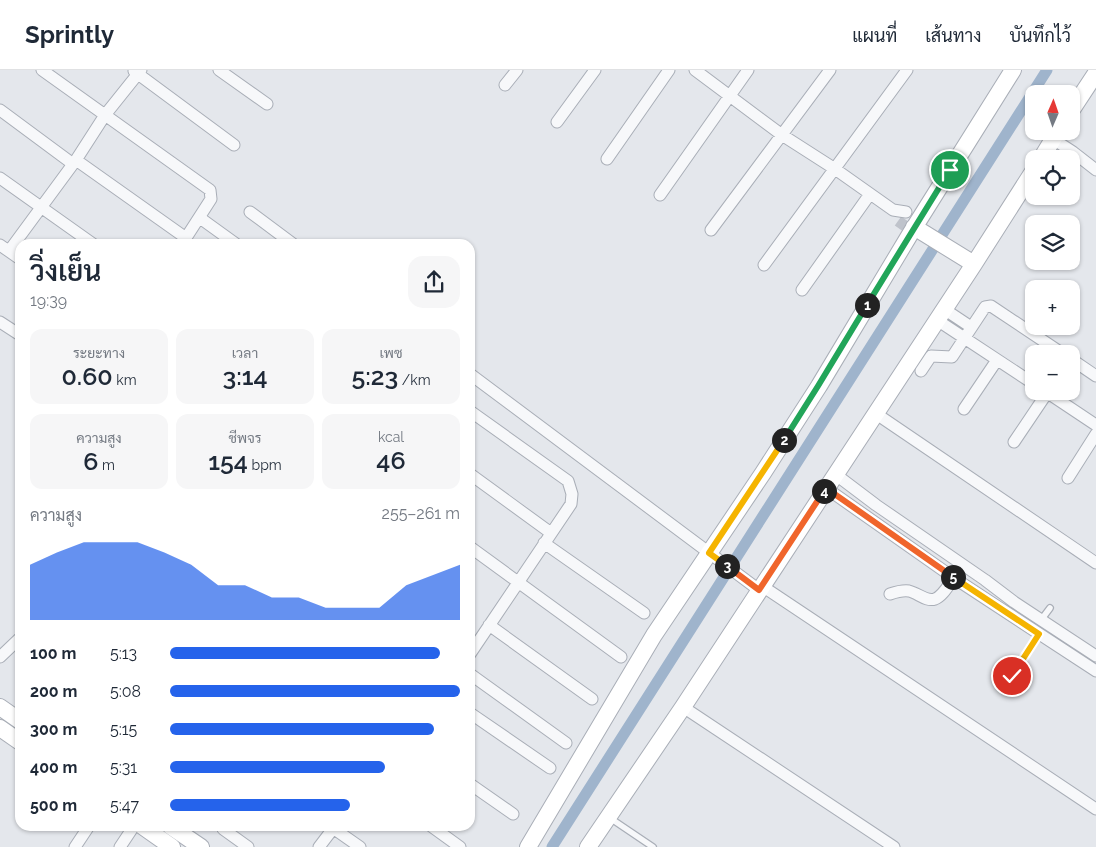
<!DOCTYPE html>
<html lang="th">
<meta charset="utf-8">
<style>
body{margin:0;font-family:Raleway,Sarabun,sans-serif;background:#f6f6f7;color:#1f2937;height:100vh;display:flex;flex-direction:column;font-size:19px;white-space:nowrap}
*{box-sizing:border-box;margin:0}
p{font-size:16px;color:#747a83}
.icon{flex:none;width:28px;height:28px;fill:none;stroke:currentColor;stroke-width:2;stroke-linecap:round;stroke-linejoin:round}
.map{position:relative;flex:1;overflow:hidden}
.sheet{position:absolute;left:15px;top:169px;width:460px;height:592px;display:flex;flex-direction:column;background:#fff;border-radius:15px;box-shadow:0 1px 4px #0004}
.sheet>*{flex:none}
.needle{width:32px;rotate:2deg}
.buttons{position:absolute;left:1025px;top:15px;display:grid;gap:10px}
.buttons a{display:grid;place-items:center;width:55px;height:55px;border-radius:10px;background:#fff;box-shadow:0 1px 4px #0004;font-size:25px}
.pin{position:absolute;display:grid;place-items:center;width:42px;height:42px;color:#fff;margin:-21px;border:2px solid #fff;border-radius:50%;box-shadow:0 1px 5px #0007}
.km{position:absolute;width:25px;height:25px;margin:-12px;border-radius:50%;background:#222;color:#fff;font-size:14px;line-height:25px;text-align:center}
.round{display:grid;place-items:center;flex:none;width:52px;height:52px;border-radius:15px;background:#f6f6f7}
.overview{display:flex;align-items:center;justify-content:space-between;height:85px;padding:0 15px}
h1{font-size:28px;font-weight:600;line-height:38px}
.stats{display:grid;grid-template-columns:repeat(3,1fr);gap:8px;height:85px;padding:5px 15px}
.stats div{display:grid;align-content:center;border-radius:12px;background:#f6f6f7;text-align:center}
.stats b{font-size:25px;font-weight:600}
.stats small{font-size:14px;font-weight:400}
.stats p{font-size:14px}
.chart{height:140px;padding:10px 15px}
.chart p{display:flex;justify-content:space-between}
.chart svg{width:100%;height:90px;margin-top:5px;fill:#2563eb;opacity:.7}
ul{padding:0 15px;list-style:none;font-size:16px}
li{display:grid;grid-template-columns:80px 60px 1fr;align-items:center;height:38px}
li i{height:12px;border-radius:6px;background:#2563eb}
header{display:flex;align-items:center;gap:30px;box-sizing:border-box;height:70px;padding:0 25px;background:#fff;border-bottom:1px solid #e0e1e3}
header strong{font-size:24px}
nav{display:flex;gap:28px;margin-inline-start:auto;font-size:18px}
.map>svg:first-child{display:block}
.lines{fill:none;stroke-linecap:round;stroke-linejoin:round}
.canal{stroke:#9fb4cc;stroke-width:11}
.street-tunnel{stroke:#bfc3cb;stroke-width:11;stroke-dasharray:11 5.5;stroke-linecap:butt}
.lane-casing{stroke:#a9aeb7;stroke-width:8}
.street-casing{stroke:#a9aeb7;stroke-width:13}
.secondary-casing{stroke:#a9aeb7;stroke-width:18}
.lane{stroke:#f7f8fa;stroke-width:5.5}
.street{stroke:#f7f8fa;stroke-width:11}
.secondary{stroke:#fff;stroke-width:16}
.split-1-casing{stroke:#fff;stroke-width:10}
.split-2-casing{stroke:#fff;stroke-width:10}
.split-3-casing{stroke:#fff;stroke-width:10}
.split-4-casing{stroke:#fff;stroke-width:10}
.split-5-casing{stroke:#fff;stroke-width:10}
.split-6-casing{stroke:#fff;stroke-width:10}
.split-1{stroke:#22a559;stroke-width:6}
.split-2{stroke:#22a559;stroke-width:6}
.split-3{stroke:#f5b400;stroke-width:6}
.split-4{stroke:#f0652b;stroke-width:6}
.split-5{stroke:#f0652b;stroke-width:6}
.split-6{stroke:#f5b400;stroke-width:6}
</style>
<header>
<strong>Sprintly</strong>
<nav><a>แผนที่</a><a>เส้นทาง</a><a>บันทึกไว้</a></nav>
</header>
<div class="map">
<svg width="1096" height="777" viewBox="0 0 1096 777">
<rect width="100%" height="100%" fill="#e4e7ec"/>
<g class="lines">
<path class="canal" d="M552,777L1047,0"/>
<path class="street-tunnel" d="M898,151L905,156"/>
<defs>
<path id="lane" d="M1041,550L1050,538
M1012,606L1039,564
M610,748L653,777"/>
<path id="street" d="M42,0L210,120L211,129L182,174
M219,0L267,34
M695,0L782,65L835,99L893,140L906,142
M134,1L234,75
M505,15L517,0
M0,40L73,94
M557,52L595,0
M1053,69L1073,82L1096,100
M607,89L669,0
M76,90L186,168
M0,108L93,174
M660,125L748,0
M250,142L293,174
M200,148L236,174
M711,160L830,0
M0,175L20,189
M9,181L76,90L105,45L141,0
M764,195L907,0
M802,220L870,124
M944,239L971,257
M937,250L1034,314
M0,252L20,265
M1071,289L1096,306
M921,301L931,286L952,287L985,237L991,236L1063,284
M470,304L759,520
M1045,321L1096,355
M964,339L997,290
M470,341L568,411L572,424L571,434L470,584
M875,343L1096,493
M1014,372L1047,323
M470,404L551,463
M835,404L876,435L985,510L1014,532L1096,586
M1068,408L1096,364
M826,418L954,508L1096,601
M544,473L644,543
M470,477L621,587
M762,516L1096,739
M890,524C896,522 902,520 909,521C918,523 926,532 935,529C943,526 949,514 954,508
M489,555L592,629
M0,587L20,568
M470,604L566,673
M683,637L894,777
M470,643L550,698
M470,714L513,744
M330,756L360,777
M431,756L460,777
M223,759L248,777
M75,777L89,756
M120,777L134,756
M319,777L335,756"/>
<path id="secondary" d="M1071,41L1096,3
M1041,89L1058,61
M914,157L974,194
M0,637L20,651
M0,658L20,672
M142,756L172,777
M170,756L201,777
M528,777L654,565L763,403L819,316L912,161L1013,0
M588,777L683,637L974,194L1034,100"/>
</defs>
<use href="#lane" class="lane-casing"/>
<use href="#street" class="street-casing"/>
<use href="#secondary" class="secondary-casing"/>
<use href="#lane" class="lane"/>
<use href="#street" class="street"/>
<use href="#secondary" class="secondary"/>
</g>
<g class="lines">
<defs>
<path id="split-1" d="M867,235L950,100"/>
<path id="split-2" d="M784,370L818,316L867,235"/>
<path id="split-3" d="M727,496L709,483L784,370"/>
<path id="split-4" d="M727,496L759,520L824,421"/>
<path id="split-5" d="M824,421L826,418L953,507"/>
<path id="split-6" d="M953,507L1039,564L1012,606"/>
</defs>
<use href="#split-1" class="split-1-casing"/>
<use href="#split-2" class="split-2-casing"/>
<use href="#split-3" class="split-3-casing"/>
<use href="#split-4" class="split-4-casing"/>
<use href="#split-5" class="split-5-casing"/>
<use href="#split-6" class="split-6-casing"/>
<use href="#split-1" class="split-1"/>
<use href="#split-2" class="split-2"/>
<use href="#split-3" class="split-3"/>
<use href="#split-4" class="split-4"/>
<use href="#split-5" class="split-5"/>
<use href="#split-6" class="split-6"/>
</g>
</svg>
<div class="buttons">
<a><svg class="needle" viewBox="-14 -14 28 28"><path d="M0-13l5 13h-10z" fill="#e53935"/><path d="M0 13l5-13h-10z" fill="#747a83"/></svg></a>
<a><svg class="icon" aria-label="locate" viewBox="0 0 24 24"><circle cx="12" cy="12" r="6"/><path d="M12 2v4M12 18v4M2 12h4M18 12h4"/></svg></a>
<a><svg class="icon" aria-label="layers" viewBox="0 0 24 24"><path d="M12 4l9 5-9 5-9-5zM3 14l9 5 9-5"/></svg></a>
<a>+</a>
<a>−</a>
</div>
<div class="pin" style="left:950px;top:100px;background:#1e9e55"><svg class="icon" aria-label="arrive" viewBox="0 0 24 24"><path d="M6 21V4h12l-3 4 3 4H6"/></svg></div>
<div class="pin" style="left:1012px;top:606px;background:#d93025"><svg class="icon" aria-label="check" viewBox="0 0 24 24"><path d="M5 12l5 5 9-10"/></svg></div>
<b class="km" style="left:867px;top:235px">1</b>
<b class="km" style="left:784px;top:370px">2</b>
<b class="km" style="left:727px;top:496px">3</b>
<b class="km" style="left:824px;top:421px">4</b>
<b class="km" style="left:953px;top:507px">5</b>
<section class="sheet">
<div class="overview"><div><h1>วิ่งเย็น</h1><p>19:39</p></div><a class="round"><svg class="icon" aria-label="share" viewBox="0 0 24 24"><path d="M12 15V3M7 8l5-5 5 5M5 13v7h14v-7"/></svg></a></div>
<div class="stats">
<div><p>ระยะทาง</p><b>0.60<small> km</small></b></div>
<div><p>เวลา</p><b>3:14</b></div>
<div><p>เพซ</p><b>5:23<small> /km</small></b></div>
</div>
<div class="stats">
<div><p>ความสูง</p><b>6<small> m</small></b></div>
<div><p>ชีพจร</p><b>154<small> bpm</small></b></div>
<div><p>kcal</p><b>46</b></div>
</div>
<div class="chart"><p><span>ความสูง</span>255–261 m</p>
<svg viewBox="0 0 160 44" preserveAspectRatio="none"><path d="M0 44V17L10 11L20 6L30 6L40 6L50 11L60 17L70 27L80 27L90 33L100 33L110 38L120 38L130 38L140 27L150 22L160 17V44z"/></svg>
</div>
<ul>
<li><b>100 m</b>5:13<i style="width:93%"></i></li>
<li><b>200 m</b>5:08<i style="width:100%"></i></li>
<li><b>300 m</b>5:15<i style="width:91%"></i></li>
<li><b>400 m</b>5:31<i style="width:74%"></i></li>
<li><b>500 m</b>5:47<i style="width:62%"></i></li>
</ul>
</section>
</div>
